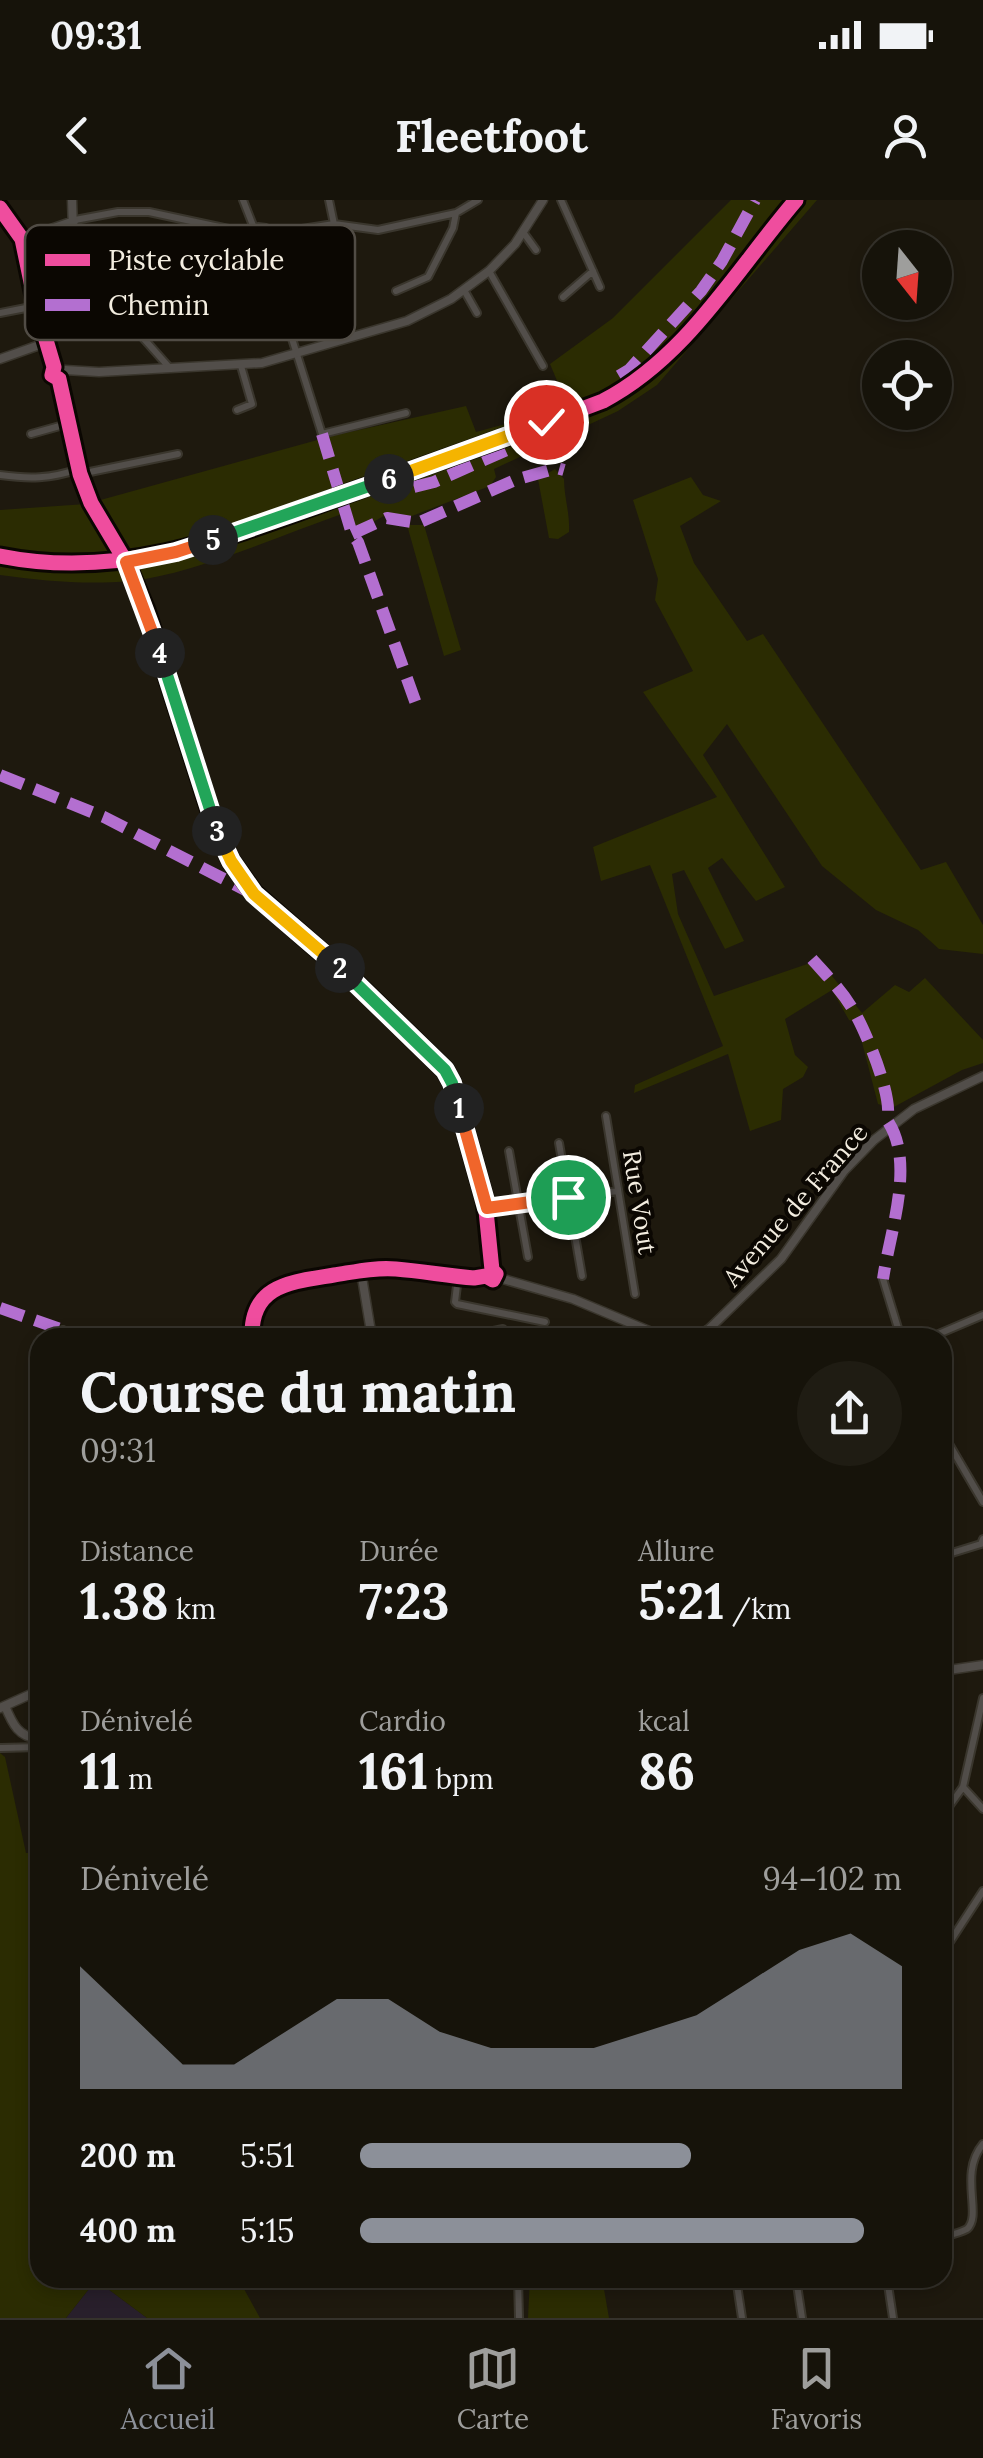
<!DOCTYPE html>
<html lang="fr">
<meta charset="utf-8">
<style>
body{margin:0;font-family:Lora,serif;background:#1f1c13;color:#f1f3f6;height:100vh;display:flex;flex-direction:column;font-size:38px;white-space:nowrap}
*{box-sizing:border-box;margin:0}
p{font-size:32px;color:#9e9e9c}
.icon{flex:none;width:55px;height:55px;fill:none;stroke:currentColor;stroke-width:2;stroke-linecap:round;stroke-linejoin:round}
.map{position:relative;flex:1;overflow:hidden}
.sheet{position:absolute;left:30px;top:1128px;width:922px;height:960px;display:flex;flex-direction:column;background:#16130a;border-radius:30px;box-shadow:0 5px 15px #0003,0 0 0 2px #35322b}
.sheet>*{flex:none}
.needle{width:65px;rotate:163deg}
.fabs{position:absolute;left:862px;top:30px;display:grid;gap:20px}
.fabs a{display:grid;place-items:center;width:90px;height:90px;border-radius:50%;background:#16130a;box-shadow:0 5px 15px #0003,0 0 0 2px #35322b;font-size:50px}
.pin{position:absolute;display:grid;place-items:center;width:85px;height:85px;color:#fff;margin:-42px;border:5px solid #fff;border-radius:50%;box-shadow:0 2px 10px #0007}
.km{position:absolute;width:50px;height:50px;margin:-25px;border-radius:50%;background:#222;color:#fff;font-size:28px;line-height:50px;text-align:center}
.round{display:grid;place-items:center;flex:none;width:105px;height:105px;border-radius:52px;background:#1f1c13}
.overview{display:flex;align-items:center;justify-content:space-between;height:170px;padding:0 50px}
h1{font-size:55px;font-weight:800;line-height:75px}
.metrics{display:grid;grid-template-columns:repeat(3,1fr);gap:15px;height:170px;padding:10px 50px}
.metrics div{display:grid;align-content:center}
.metrics b{font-size:50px;font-weight:800}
.metrics small{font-size:28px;font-weight:400}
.metrics p{font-size:28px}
.chart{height:280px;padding:20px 50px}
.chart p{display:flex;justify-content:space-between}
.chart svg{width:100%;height:180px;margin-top:10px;fill:#8c9099;opacity:.7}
ul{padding:0 50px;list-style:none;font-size:32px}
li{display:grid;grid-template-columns:160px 120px 1fr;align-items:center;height:75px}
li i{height:25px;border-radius:12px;background:#8c9099}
.status{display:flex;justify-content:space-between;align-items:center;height:70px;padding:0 50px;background:#16130a;direction:ltr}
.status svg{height:28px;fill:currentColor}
header{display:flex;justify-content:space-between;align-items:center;height:130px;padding:0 50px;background:#16130a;font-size:45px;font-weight:800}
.tab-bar{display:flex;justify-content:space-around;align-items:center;height:140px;border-top:2px solid #35322b;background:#16130a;font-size:28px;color:#9e9e9c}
.tab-bar a{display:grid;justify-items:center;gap:5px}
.tab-bar .active{color:#8c9099}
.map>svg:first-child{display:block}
.commercial{fill:#281f2b}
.green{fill:#2b2c02}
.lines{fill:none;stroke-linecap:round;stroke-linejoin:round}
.minor-casing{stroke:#3a362d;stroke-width:10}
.tertiary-casing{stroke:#3a362d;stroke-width:11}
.minor{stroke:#524e4a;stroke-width:6}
.tertiary{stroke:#524e4a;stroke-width:8}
.quiet{stroke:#b36fd0;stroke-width:12;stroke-dasharray:25 12;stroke-linecap:butt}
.cycleway-casing{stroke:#0b0702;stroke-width:21}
.cycleway{stroke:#ef4d9e;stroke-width:15}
.split-1-casing{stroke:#fff;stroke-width:20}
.split-2-casing{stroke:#fff;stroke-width:20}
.split-3-casing{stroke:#fff;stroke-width:20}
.split-4-casing{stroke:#fff;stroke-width:20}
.split-5-casing{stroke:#fff;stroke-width:20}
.split-6-casing{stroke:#fff;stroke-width:20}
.split-7-casing{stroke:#fff;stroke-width:20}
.split-1{stroke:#f0652b;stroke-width:12}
.split-2{stroke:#22a559;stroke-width:12}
.split-3{stroke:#f5b400;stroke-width:12}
.split-4{stroke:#22a559;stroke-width:12}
.split-5{stroke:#f0652b;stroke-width:12}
.split-6{stroke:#22a559;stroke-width:12}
.split-7{stroke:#f5b400;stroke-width:12}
.labels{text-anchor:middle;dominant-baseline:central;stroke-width:8;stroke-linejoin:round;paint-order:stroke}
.street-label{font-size:25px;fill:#f3ede0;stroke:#0b0702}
.key{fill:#0b0702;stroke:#514c45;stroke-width:2.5}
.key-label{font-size:28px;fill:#f3ede0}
</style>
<div class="status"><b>09:31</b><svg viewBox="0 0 49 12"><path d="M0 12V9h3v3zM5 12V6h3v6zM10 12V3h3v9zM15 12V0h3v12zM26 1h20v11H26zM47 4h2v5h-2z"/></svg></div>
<header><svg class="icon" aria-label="back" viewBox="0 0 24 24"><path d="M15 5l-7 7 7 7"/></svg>Fleetfoot<svg class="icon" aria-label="person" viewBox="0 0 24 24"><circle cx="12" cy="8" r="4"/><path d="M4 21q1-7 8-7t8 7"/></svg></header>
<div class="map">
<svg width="983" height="2118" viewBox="0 0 983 2118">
<rect width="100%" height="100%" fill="#1e190e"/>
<path class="commercial" d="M96,2080L147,2118H66Z"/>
<path class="green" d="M731,0H817L657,185L618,211L494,269L496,277L490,286L412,316L389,313L361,329L353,327L342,314C281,335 192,375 130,381C86,385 44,381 0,375V310L86,304L332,236L466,206L476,232L568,207L550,164L613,118Z
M555,269L564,279C564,297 570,313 569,332L558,339L549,338L538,279Z
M691,277L703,295L721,301L680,326L694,363L747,441L763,434L921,670L946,662L983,725V754L939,749L918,730L876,710L822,666L727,524L703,555L785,687L756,701L722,658L708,668L744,741L725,749L684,670L672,674L678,714L714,796L819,760L862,813L895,785L909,792L925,778L983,840V863L962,870L892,908L878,904L857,823L849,820L832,790L785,819L795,855L808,867L803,877L783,889L781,920L750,931L728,854L634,893L635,885L723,846L650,665L601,681L593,647L717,597L643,492L693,471L655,400L658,379L633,300Z
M407,325H424L461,450L444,456Z
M0,1553L5,1557L26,1653L40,1652V2078H238L260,2118H147L96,2080L66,2118H0Z
M530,2078H602L609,2118H528Z"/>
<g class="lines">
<defs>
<path id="minor" d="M243,0L254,28
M329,0L334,24
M561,0L600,87
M75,20L118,12H149L252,34L257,39H266L270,34L266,28L258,27L252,34
M523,32L536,50
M270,34L334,24L378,30L456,13L478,0
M261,40L322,234L406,213
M75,54L128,62L167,107
M74,60L168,166
M489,71L543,166
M464,90L477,113
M396,91L428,77L453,28L456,13
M563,97L593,71
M0,113L36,106
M237,210L252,204L241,166
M31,234L67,224
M80,274L178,254
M0,275C29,279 50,279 79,269
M0,356C129,382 241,332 360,289C441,260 522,232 603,201C687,157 736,70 796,0
M606,916L635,1094
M559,943L582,1076
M509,951L528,1057
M487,1008L618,991
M458,1077L455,1102L457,1104L545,1122
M883,1079L901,1138
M63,1138V1130
M460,1138L503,1129L511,1138
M929,1138L983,1115
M942,1232L983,1302
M942,1356L981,1344L983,1339
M1,1548L40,1547
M963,1587L983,1609
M942,1616L963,1587L983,1498
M942,1754L983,1691
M942,2037C950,2035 960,2033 967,2029C983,2015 958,1974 983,1944
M518,2078L519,2118
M736,2078L742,2118
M796,2078L802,2118
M887,2078L893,2118
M272,2083L282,2078"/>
<path id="tertiary" d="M0,8L22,39L36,106L54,167L52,175L59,179L80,274L91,303L126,362L146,410L215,627L231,661L254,693L354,781L445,870L452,883L485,1001L492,1070L496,1074L493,1080L486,1076L474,1078C448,1076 422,1071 396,1069C375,1067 354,1072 334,1075C292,1082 250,1084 252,1138
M22,39L74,21
M41,127L74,60L72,0
M0,159L45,143
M65,170L99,172L262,163L407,121L451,99L489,71L515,44L543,0
M361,1071L372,1138
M496,1077L573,1099L666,1138
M695,1138L709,1129L781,1059L844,971L874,940L914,909L983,876
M942,1471L983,1465
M5,1506C12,1523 19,1539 40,1538
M0,1508L40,1490"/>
</defs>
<use href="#minor" class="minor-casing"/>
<use href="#tertiary" class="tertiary-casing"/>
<use href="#minor" class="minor"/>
<use href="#tertiary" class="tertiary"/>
<path class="quiet" d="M619,176L629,170L701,91L722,61L755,0
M322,234L352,334L358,342L419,512
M378,296L434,282L509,249
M352,334L387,318L418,323L515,280L557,268L564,270
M0,575L104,617L249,692
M812,759C828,777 845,794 856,815C867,835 894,899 887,920C916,962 890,1031 883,1079
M0,1108L63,1130"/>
<defs>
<path id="cycleway" d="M0,8L22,39L36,106L54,167L52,175L59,179L80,274L91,303L126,362L146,410L215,627L231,661L254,693L354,781L445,870L452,883L485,1001L492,1070L496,1074L493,1080L486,1076L474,1078C448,1076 422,1071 396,1069C375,1067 354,1072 334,1075C292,1082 250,1084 252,1138
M0,356C129,382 241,332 360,289C441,260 522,232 603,201C687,157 736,70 796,0"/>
</defs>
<use href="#cycleway" class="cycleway-casing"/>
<use href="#cycleway" class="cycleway"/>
</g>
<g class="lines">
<defs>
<path id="split-1" d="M459,908L487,1008L568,997"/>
<path id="split-2" d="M340,768L445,870L452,883L459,908"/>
<path id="split-3" d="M217,631L231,661L254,694L340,768"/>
<path id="split-4" d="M160,453L217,631"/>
<path id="split-5" d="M160,453L126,362L176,352L213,340"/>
<path id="split-6" d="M213,340L389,279"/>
<path id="split-7" d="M389,279L546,222"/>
</defs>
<use href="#split-1" class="split-1-casing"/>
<use href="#split-2" class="split-2-casing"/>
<use href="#split-3" class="split-3-casing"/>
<use href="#split-4" class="split-4-casing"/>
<use href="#split-5" class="split-5-casing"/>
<use href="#split-6" class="split-6-casing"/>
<use href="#split-7" class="split-7-casing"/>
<use href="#split-1" class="split-1"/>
<use href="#split-2" class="split-2"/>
<use href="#split-3" class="split-3"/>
<use href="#split-4" class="split-4"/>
<use href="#split-5" class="split-5"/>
<use href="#split-6" class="split-6"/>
<use href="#split-7" class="split-7"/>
</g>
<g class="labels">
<g class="street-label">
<text transform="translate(640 1002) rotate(81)">Rue Vout</text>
<text transform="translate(795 1005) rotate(-49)">Avenue de France</text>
</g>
</g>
<rect x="25" y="25" width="330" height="115" rx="15" class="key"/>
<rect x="45" y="54" width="45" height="12" fill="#ef4d9e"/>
<rect x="45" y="99" width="45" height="12" fill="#b36fd0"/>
<g class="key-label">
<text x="108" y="70">Piste cyclable</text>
<text x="108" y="115">Chemin</text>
</g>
</svg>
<div class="fabs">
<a><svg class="needle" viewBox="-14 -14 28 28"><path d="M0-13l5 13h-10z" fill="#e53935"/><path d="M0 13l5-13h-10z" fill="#9e9e9c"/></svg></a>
<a><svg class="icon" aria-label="locate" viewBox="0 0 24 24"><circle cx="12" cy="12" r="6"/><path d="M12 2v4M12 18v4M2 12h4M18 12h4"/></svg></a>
</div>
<div class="pin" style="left:568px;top:997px;background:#1e9e55"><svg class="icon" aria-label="arrive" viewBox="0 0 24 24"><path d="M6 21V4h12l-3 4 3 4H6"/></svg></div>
<div class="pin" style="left:546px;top:222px;background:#d93025"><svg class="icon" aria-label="check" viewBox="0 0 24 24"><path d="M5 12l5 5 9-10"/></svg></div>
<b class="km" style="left:459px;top:908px">1</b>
<b class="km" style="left:340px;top:768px">2</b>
<b class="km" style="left:217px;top:631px">3</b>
<b class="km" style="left:160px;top:453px">4</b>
<b class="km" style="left:213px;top:340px">5</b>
<b class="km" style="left:389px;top:279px">6</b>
<section class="sheet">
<div class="overview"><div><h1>Course du matin</h1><p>09:31</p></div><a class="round"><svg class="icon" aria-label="share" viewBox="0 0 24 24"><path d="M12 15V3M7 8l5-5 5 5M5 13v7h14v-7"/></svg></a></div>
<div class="metrics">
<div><p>Distance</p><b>1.38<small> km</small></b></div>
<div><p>Durée</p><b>7:23</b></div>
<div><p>Allure</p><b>5:21<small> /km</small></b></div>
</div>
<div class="metrics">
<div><p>Dénivelé</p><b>11<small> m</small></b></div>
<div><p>Cardio</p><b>161<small> bpm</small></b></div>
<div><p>kcal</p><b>86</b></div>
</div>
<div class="chart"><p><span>Dénivelé</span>94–102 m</p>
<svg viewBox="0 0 160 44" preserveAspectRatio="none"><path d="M0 44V14L10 26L20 38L30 38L40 30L50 22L60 22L70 30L80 34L90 34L100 34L110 30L120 26L130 18L140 10L150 6L160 14V44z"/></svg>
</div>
<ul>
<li><b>200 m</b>5:51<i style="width:61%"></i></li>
<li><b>400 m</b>5:15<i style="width:93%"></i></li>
</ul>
</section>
</div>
<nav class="tab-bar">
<a class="active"><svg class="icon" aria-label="home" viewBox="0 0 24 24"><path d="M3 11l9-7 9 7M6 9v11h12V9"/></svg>Accueil</a>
<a><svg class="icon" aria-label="map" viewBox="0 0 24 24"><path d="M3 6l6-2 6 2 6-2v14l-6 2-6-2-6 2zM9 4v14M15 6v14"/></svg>Carte</a>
<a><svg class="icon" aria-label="saved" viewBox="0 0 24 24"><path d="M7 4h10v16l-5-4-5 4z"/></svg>Favoris</a>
</nav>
